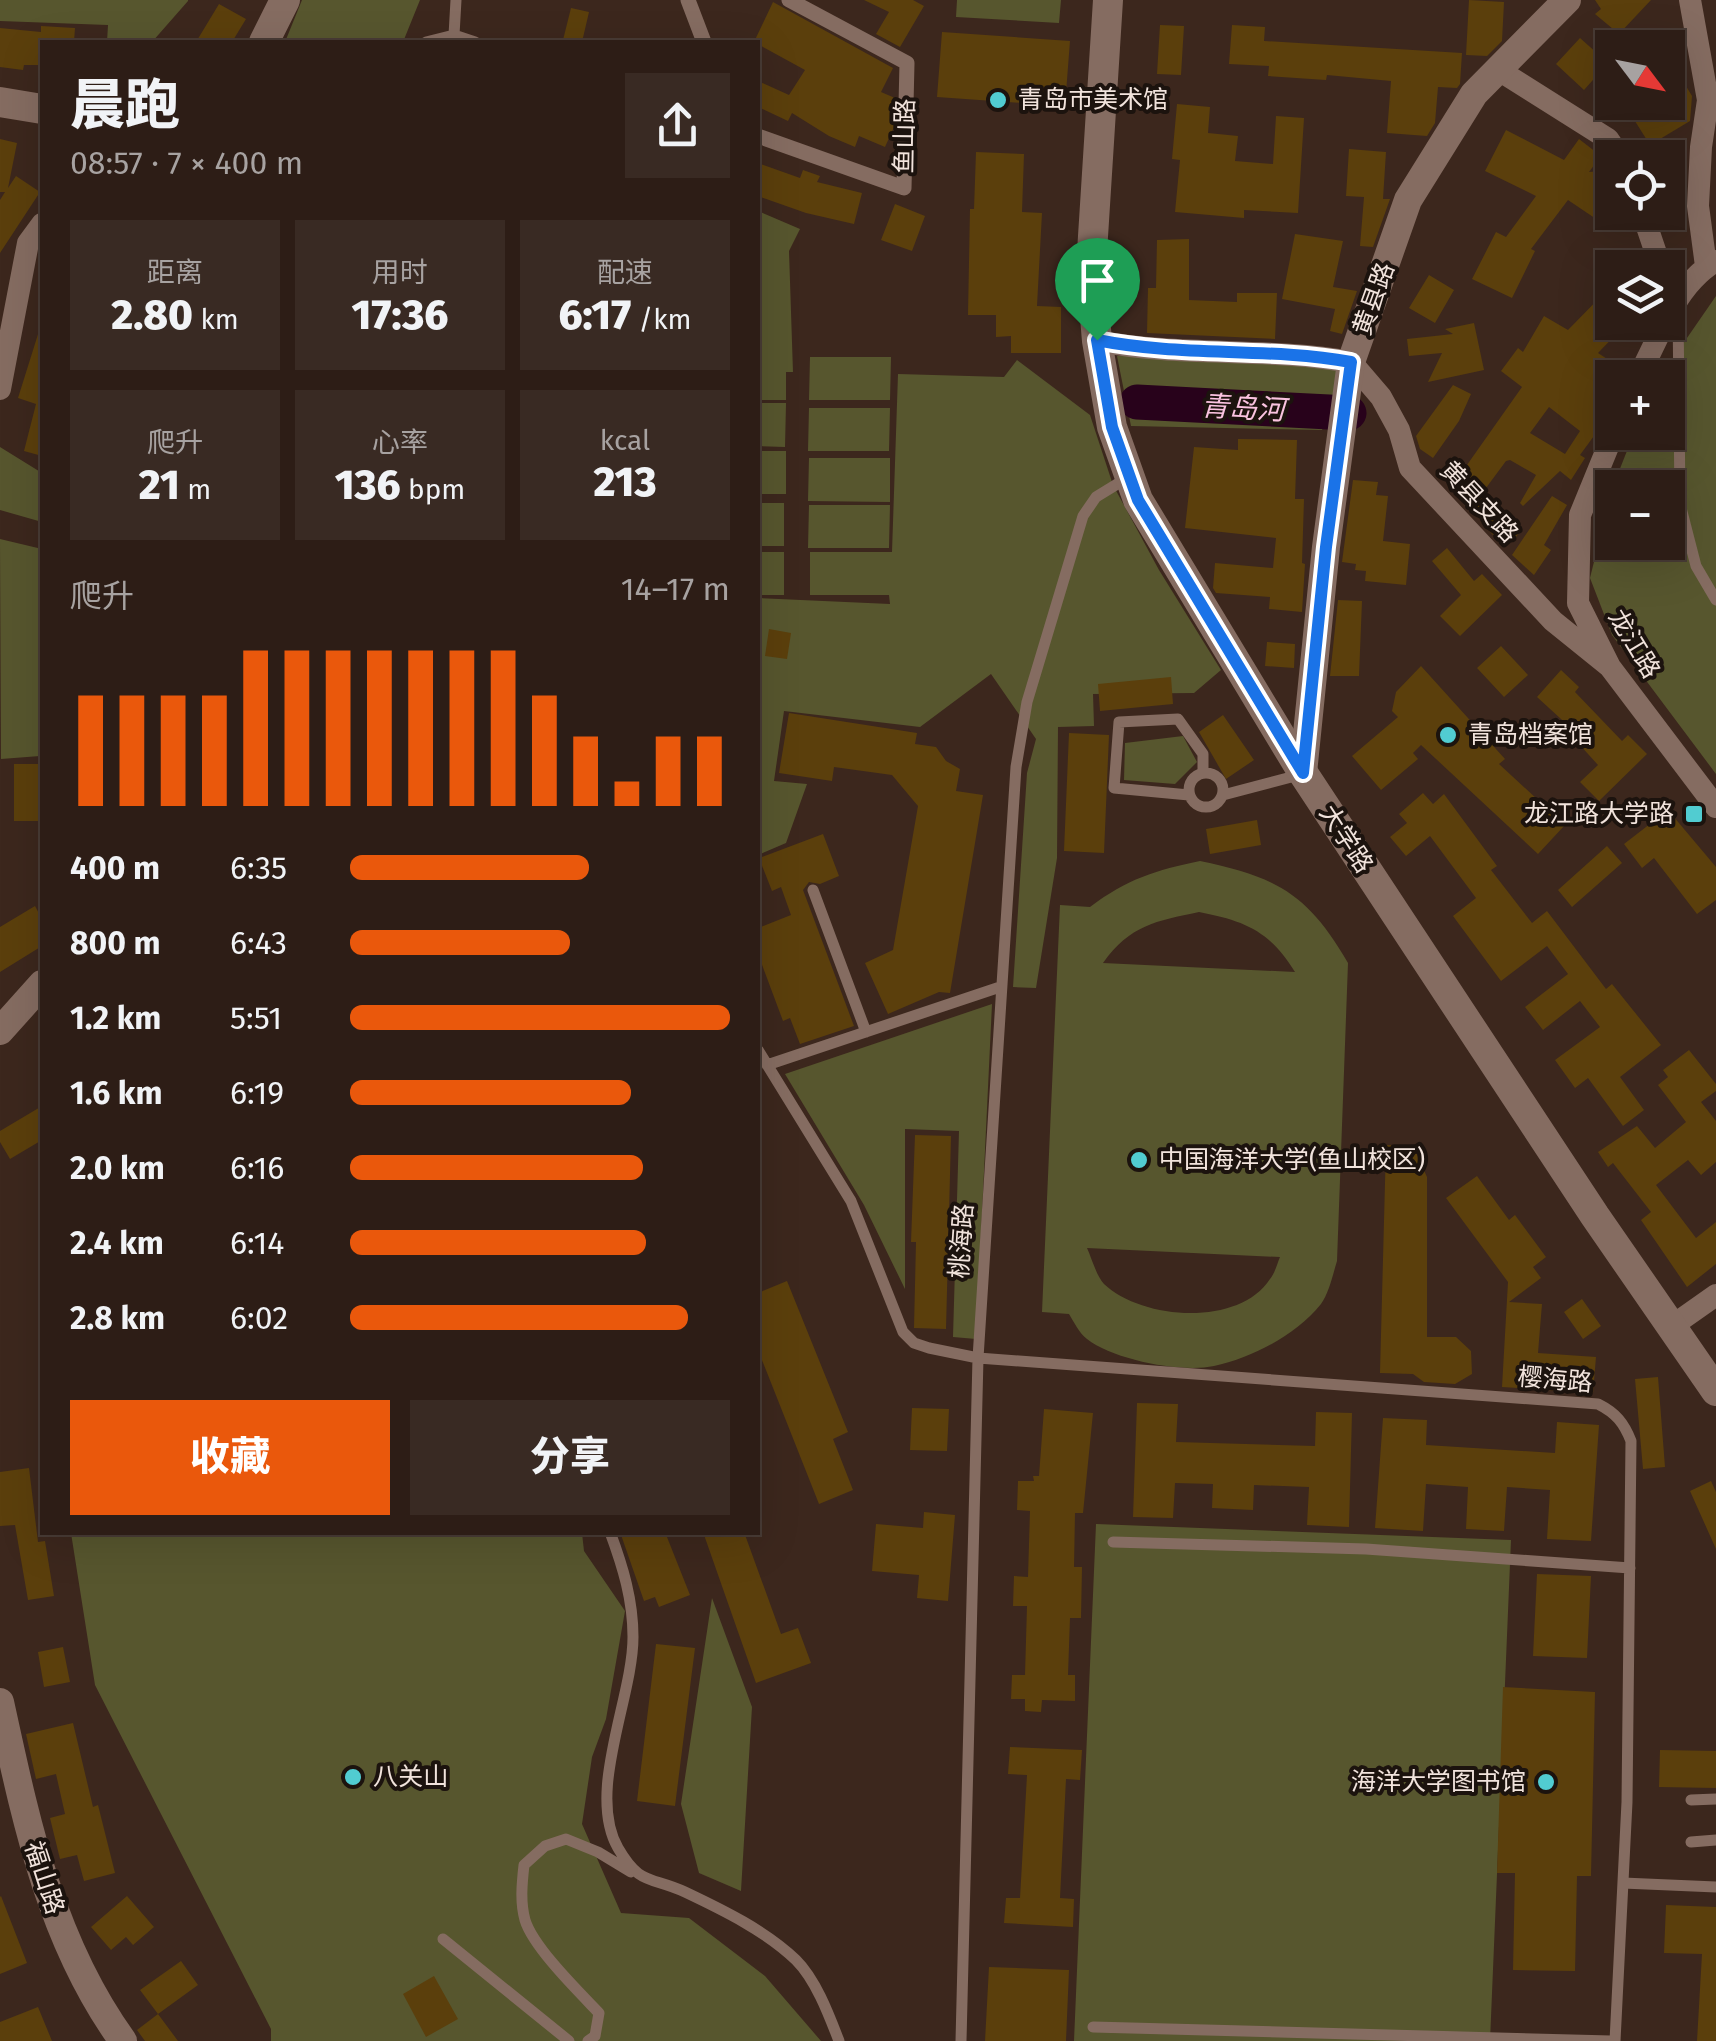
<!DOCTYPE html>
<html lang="zh">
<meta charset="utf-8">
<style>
body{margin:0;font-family:"Fira Sans","Noto Sans SC",sans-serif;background:#392a23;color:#f1f3f6;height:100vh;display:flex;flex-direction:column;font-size:38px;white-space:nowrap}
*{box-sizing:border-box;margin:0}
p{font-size:32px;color:#a7a2a1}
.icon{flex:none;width:55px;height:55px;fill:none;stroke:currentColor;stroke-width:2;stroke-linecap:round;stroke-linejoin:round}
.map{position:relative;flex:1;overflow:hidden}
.panel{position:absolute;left:40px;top:40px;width:720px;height:1495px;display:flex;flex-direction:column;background:#2d1d16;border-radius:0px;box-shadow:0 10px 40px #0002,0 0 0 2px #483b35}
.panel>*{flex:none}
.needle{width:65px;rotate:122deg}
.buttons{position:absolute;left:1595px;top:30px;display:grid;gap:20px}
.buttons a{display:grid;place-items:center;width:90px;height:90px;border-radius:0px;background:#2d1d16;box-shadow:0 10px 40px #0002,0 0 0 2px #483b35;font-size:50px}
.pin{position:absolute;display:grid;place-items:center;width:85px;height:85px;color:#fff;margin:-102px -42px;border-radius:50% 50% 50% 0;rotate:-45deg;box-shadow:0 0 10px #0007}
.pin .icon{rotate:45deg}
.round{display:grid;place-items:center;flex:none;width:105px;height:105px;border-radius:0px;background:#392a23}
.summary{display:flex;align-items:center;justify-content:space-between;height:170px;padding:0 30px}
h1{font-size:55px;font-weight:800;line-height:75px}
.figures{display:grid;grid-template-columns:repeat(3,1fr);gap:15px;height:170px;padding:10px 30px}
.figures div{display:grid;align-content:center;border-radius:0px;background:#392a23;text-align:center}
.figures b{font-size:42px;font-weight:800}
.figures small{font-size:28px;font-weight:400}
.figures p{font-size:28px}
.chart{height:280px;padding:20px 30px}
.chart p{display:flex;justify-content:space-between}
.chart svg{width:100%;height:180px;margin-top:10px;stroke:#ea580c;stroke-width:6}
.cta{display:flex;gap:20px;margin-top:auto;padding:20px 30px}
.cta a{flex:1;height:115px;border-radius:0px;background:#ea580c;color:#fff;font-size:40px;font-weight:800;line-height:115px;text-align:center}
.cta a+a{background:#392a23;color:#f1f3f6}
ul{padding:0 30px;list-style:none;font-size:32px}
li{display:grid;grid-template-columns:160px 120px 1fr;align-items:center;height:75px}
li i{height:25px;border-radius:12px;background:#ea580c}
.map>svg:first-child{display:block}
.green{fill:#57562e;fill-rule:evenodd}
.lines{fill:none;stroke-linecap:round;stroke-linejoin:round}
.river{stroke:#28021b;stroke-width:35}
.building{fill:#5b3f0c;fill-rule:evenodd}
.service{stroke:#856c61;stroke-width:11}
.pedestrian{stroke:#856c61;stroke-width:15}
.minor{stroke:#856c61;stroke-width:22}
.tertiary{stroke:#856c61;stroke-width:28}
.secondary{stroke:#856c61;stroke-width:30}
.route-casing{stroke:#fff;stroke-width:20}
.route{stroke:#1a73e8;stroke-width:12}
.poi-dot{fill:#51ccd1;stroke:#1c130e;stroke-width:4}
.labels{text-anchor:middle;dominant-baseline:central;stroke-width:8;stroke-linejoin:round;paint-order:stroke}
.poi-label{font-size:25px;fill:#f1e3dc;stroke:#1c130e;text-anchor:start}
.street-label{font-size:25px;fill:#f1e3dc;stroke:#1c130e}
.water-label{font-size:28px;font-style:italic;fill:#fac3e0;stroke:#1c130e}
</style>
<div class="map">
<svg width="1716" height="2041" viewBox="0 0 1716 2041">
<rect width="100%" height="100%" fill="#3c271d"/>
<path class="green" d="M0,0H188V1L152,42H107L108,25L0,21Z
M302,0H420L403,42H285Z
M957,0H1061L1059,23L956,17Z
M758,211L800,229L789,251L793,372H786V400H758Z
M1716,296V774L1612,635L1590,578L1612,489L1634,433L1668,432V378L1660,377ZM1612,488H1668V542H1612Z
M1135,355L1345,366L1322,430L1131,426L1117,356Z
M810,357H891L890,400H809Z
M1017,360L1090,415L1113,485L1159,570L1221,670L1194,693L1093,694L1094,726L1058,727L1057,858L1036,988L1013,987L1027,773L1036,739L991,674L920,727L784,711L774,781L807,784L786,843L758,855V598L890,604L889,595H810V552H892L898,374L1004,377Z
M758,403H786L785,447L758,446Z
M809,408H890L889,451H808Z
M0,447L42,473V522L0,510Z
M758,451H786V494H758Z
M809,458H890V502L808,501Z
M758,503H784V546H758Z
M809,505H890L889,548H808Z
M0,539L42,549V760L40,756L1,759Z
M758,552H784V595H758Z
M1183,736L1197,762L1175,784L1124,780L1125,743Z
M1200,861C1277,877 1308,894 1348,963L1337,1261C1333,1274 1329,1293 1321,1304C1296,1335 1252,1358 1214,1366C1181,1373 1114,1360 1087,1339C1079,1333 1074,1322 1069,1314L1042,1312L1060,905L1090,907C1127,879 1156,870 1200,861ZM1199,912C1245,921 1270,931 1295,972L1103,963C1130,925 1156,921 1199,912ZM1087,1248L1280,1257C1277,1264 1275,1273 1270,1279C1239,1327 1142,1320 1104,1284C1096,1275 1092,1259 1087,1248Z
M992,1004L976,1339L953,1337L959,1131L905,1129V1289L864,1205L785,1074Z
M1096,1524L1511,1540L1490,2041H1074Z
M71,1533H582L584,1551L625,1611L606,1719L592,1757L582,1824L621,1913L689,1918L765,1976L821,2041H271V2029L95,1685Z
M712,1598L752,1707L741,1891L699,1873L681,1804Z"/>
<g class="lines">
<path class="river" d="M1137,402L1349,413"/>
</g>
<path class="building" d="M864,0H913L924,6L900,47L876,34L889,12Z
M1469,0L1504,2L1502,41L1487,56L1466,55Z
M1595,0H1651L1619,34L1595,14L1601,9Z
M773,2L893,68L881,92L895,98L894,127L885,147L859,136L855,147L829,136L792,113L788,121L758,107V81L789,95L805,70L754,42Z
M219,4L246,19L232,42H196Z
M571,8L589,12L582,42L563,40Z
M1160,25L1184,26L1181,75L1157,74Z
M1232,25L1265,27L1264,41L1462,53L1460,84L1457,88L1438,87L1435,123L1427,136L1387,133L1391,81L1327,75L1326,80L1268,76L1269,66L1229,64Z
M41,26L75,28L74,42H42V65H24L23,70L0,67V28L41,32Z
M942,32L1070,41L1065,106L937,97Z
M1580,38L1608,63L1584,90L1556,64Z
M1668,56L1692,96L1690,121L1650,145L1623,102H1668Z
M1177,104L1210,107L1208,133L1238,136L1235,161L1273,164L1276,116L1304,118L1298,213L1244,210V218L1175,212L1180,160L1172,159Z
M1506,130L1564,160L1579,139L1601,156L1589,172L1612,170V214L1605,225L1568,200L1531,249L1535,251L1512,298L1472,279L1496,232L1506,237L1536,196L1485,171Z
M0,139L17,143L8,188L16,176L40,192L0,253V200L5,192H0Z
M1349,149L1386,152L1383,199H1390L1373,247L1360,246L1364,197L1346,196Z
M976,152L1024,154L1022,212L1042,213L1037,306L1061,307V353H1011V336L996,337V315H968L970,209H974Z
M758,163L800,178L803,170L820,176L817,182L862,193L854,224L806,213L758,196Z
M895,204L925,216L912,251L881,240Z
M1295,234L1343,241L1333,287L1357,291L1342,334L1330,331L1335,309L1282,299Z
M1189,239V300L1237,302V293H1277L1275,339L1147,333L1148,288H1156L1157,240Z
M1429,275L1454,290L1435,323L1409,308Z
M1612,285V322H1628L1598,353L1624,370L1619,378H1612V388L1600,407L1610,414L1580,455L1585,458L1571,480L1560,471L1523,506L1520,503L1536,475L1510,460L1506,461L1483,492L1520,532L1515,538L1500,528L1493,535L1481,522L1486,517L1450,489L1522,387L1501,371L1518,348L1523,352L1544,316L1568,330ZM1549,407L1580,431L1565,454L1530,433Z
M1474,323L1484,370L1428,382L1442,353L1409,356L1407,339L1453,334L1445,329Z
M39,331H42V456L24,451L36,404L18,398Z
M1453,385L1471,394L1459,421L1433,458L1420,449L1416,436Z
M1238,439L1297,440L1295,499H1304L1302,563L1305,564L1302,612L1269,609L1270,597L1216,593L1213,588L1215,563L1273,568L1276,538L1185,528L1194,447L1238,450Z
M1353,480L1378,482L1376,495L1388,496L1383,541L1410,544L1406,585L1365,581L1366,571L1355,570L1356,564L1342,562Z
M1552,496L1567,505L1544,545L1551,550L1534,575L1512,555Z
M1447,548L1474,581L1482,574L1502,595L1460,636L1440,616L1461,595L1432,561Z
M1338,600L1362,601L1359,676H1330Z
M769,629L791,633L787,659L765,656Z
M1267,642L1295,644L1294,668L1265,666Z
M1501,646L1528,675L1504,697L1477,668Z
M1421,666L1505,759L1499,764L1565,825L1538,854L1421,745L1413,753L1418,759L1381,790L1352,756L1398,717L1392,711L1396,692Z
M1561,670L1579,687L1575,692L1622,741L1628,735L1647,754L1599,801L1580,782L1598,765L1569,733L1573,730L1537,697Z
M1171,677L1173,704L1100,711L1098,684Z
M789,713L917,733L915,744L936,747L946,761L960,769L956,791L983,795L950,993L939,992L888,1014L865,963L893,950L918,806L892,775L834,767L832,781L779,773Z
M1223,715L1254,760L1226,779L1199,732Z
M1069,733L1109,735L1104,853L1064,851Z
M14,764H39L40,821H14Z
M1423,793L1433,804L1444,794L1497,866L1491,870L1532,923L1547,911L1606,989L1612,984L1661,1045L1620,1077L1644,1110L1623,1126L1588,1078L1575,1088L1555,1060L1600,1027L1580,1001L1543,1030L1525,1007L1568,974L1547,946L1501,981L1453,916L1476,898L1430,836L1406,856L1390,837L1407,823L1399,814Z
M1668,810L1716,867V900L1697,914L1654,858L1642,868L1624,844Z
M1257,820L1261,845L1210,854L1206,829Z
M823,834L839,876L820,884L809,882L803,890L854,1026L800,1044L790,1018L783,1021L758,954V928L791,915L781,887L772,891L759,858Z
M1607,846L1622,863L1572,907L1558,890Z
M35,906L42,919V946L0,972V927Z
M1689,1050L1716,1084V1091L1701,1102L1716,1121V1162L1701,1175L1688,1160L1656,1185L1696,1238L1716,1222V1264L1687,1287L1641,1220L1651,1212L1613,1163L1608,1167L1598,1152L1637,1126L1655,1148L1686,1122L1658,1085L1668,1077L1663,1070Z
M42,1106V1140L10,1159L0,1142V1131Z
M915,1135L951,1136L946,1329L914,1328L916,1242H911Z
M1386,1145L1413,1146L1427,1177V1337H1456L1471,1351L1472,1374L1455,1384L1424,1382L1413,1374L1380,1373Z
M1477,1176L1509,1220L1515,1215L1546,1257L1533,1267L1541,1278L1509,1302L1542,1304L1538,1353L1596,1357L1593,1393L1502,1387L1508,1282L1446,1198Z
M787,1281L848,1432L833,1439L853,1490L819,1504L758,1350V1293Z
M1582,1299L1601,1326L1583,1339L1564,1312Z
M1658,1377L1665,1467L1643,1469L1635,1379Z
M1137,1403L1178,1404L1176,1442L1315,1446L1316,1412L1352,1413L1349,1527L1307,1525L1309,1487L1254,1485L1253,1510L1212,1508L1213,1484L1175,1483L1173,1518L1133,1517Z
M912,1408L949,1409L947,1451L910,1450Z
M1044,1409L1093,1413L1083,1513H1075L1074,1567H1082L1081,1618H1070L1068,1675H1075V1701L1042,1700L1041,1712L1025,1711V1699H1011L1012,1675H1025L1027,1606H1013L1014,1576L1028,1577L1030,1511L1017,1510L1018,1481H1034L1033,1476H1039Z
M1383,1418L1427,1420L1426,1445L1555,1453L1557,1422L1599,1425L1591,1541L1547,1539L1550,1490L1507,1487L1504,1531L1466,1529L1468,1487L1426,1484L1423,1531L1375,1528Z
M29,1468L38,1542L45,1541L54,1596L28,1600L15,1525L0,1526V1472Z
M1711,1481L1716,1492V1549L1690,1491Z
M924,1512L955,1515L948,1601L917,1598L919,1575L872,1571L876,1524L923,1528Z
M620,1532H665L690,1595L659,1607L655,1597L644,1601Z
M703,1532H744L781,1634L798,1628L811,1663L756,1683Z
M1537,1574L1591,1576L1587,1658L1533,1656Z
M656,1644L695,1648L675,1806L637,1801Z
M63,1647L70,1682L44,1687L38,1652Z
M1503,1687L1595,1692L1591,1876H1577L1575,1971L1513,1970L1515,1873H1497Z
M73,1723L93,1807L98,1805L115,1873L84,1881L77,1855L60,1859L50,1818L65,1814L56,1774L36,1779L26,1734Z
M1010,1747L1082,1750L1080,1780L1066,1779L1060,1898L1074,1899L1073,1927L1004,1923L1006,1898H1020L1027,1775L1008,1774Z
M1660,1750L1716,1751V1788L1659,1787Z
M1,1896L27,1963L0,1974V1897Z
M127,1896L154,1927L133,1945L126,1937L111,1950L91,1927Z
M1666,1905L1716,1907V2041H1697L1702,1954L1664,1953Z
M181,1961L198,1985L158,2014L140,1990Z
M989,1967L1069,1970L1066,2041H985Z
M434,1976L458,2019L426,2037L403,1994Z
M38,2007L52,2041H0V2022Z
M158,2014L178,2041H145L137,2030Z"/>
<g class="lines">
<path class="service" d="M454,35L456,0
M426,42L454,35L475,42
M1678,307L1680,504L1696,566L1716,600
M1189 790a17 17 0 1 1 34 0a17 17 0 1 1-34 0Z
M1189,795L1114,788L1119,722L1178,719L1203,754V772
M1223,795L1299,775
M813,890L866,1032
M758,1050L851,1201L903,1332L914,1343L929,1348L978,1358L1598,1404C1616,1413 1624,1423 1631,1441L1627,1802L1615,2041
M767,1065L1000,987
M610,1532C623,1567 633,1600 633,1637C633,1698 586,1792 618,1848C640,1886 650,1876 685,1892C723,1910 766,1931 796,1960C816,1980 829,2015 839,2041
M1113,1542L1366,1549L1630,1568
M1691,1800L1716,1799
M1691,1842L1716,1840
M1623,1883L1716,1887
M443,1939L569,2041
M1093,2027L1611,2041
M588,2041L595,2036L599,2013C579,1992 533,1947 525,1920C520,1902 522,1883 524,1865L545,1846L566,1839L598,1852L631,1872
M961,2041L978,1358L1016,767L1027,702L1083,516L1096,497L1127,478"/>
<path class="pedestrian" d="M688,0L704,42
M758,136L904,188L907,63L789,0"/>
<path class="minor" d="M1690,0L1708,100L1701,147L1698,206L1706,266
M1497,69L1608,139L1621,158
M1642,212L1661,268
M1668,317C1678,296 1695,273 1716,261
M1097,341C1181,357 1267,347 1351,362L1381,397L1399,430L1410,468L1553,621L1610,667
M1638,378L1665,322
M0,389L28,243L42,224
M1614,432L1580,515L1578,603L1610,667L1716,807
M1672,1326L1716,1295"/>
<path class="tertiary" d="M1303,773L1326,547L1351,362L1408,200L1474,94L1567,0
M0,1031L42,984
M0,1702C26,1821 50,1940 123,2041"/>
<path class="secondary" d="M1108,0L1091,268L1097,341L1112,427L1138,500L1303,773L1595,1216L1716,1391
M264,42L285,0
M0,102L42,109"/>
</g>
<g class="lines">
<defs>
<path id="route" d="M1097,340C1181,357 1267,347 1351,362L1326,547L1303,773L1138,500L1112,427Z"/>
</defs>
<use href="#route" class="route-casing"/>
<use href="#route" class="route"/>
</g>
<g class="poi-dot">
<circle cx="998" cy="100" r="10"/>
<circle cx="1448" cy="735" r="10"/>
<rect x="1684" y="804" width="20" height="20" rx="5"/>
<circle cx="1139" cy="1160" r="10"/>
<circle cx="353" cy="1777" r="10"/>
<circle cx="1546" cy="1782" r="10"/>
</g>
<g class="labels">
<g class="poi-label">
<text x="1018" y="100">青岛市美术馆</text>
<text x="1468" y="735">青岛档案馆</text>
<text x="1674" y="814" text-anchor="end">龙江路大学路</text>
<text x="1159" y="1160">中国海洋大学(鱼山校区)</text>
<text x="373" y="1777">八关山</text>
<text x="1526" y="1782" text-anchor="end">海洋大学图书馆</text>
</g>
<g class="street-label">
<text transform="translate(905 136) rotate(-89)">鱼山路</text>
<text transform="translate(1374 299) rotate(-70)">黄县路</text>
<text transform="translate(1479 502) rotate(47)">黄县支路</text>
<text transform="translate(1634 644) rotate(59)">龙江路</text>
<text transform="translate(1346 839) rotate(57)">大学路</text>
<text transform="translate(962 1241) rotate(-86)">桃海路</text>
<text transform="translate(1555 1380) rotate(5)">樱海路</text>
<text transform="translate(44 1878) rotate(72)">福山路</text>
</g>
<g class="water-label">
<text transform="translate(1243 408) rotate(3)">青岛河</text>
</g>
</g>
</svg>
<div class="buttons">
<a><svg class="needle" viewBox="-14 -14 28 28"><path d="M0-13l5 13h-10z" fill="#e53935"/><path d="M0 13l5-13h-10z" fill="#a7a2a1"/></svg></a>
<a><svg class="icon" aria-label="locate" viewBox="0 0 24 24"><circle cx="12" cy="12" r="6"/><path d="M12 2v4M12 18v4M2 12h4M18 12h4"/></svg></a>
<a><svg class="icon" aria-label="layers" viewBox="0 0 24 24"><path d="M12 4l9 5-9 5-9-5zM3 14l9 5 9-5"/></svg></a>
<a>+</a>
<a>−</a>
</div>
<div class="pin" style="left:1097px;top:340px;background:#1e9e55"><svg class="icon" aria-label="arrive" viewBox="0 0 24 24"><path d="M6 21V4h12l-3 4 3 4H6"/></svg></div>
<section class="panel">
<div class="summary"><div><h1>晨跑</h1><p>08:57 · 7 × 400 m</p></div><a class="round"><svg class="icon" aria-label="share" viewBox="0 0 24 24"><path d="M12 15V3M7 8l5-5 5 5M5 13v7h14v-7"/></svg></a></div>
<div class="figures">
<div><p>距离</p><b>2.80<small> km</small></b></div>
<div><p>用时</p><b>17:36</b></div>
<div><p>配速</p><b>6:17<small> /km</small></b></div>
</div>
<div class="figures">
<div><p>爬升</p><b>21<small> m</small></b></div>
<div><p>心率</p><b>136<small> bpm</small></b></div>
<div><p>kcal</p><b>213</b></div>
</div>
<div class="chart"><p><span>爬升</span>14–17 m</p>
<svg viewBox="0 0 160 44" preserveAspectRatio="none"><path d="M5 44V17M15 44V17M25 44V17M35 44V17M45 44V6M55 44V6M65 44V6M75 44V6M85 44V6M95 44V6M105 44V6M115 44V17M125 44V27M135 44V38M145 44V27M155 44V27"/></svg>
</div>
<ul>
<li><b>400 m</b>6:35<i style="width:63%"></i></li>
<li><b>800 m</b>6:43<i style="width:58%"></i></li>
<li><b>1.2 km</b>5:51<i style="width:100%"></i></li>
<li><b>1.6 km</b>6:19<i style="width:74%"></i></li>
<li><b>2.0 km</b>6:16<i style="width:77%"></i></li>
<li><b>2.4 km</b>6:14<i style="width:78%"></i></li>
<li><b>2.8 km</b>6:02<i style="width:89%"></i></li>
</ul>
<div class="cta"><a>收藏</a><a>分享</a></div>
</section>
</div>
